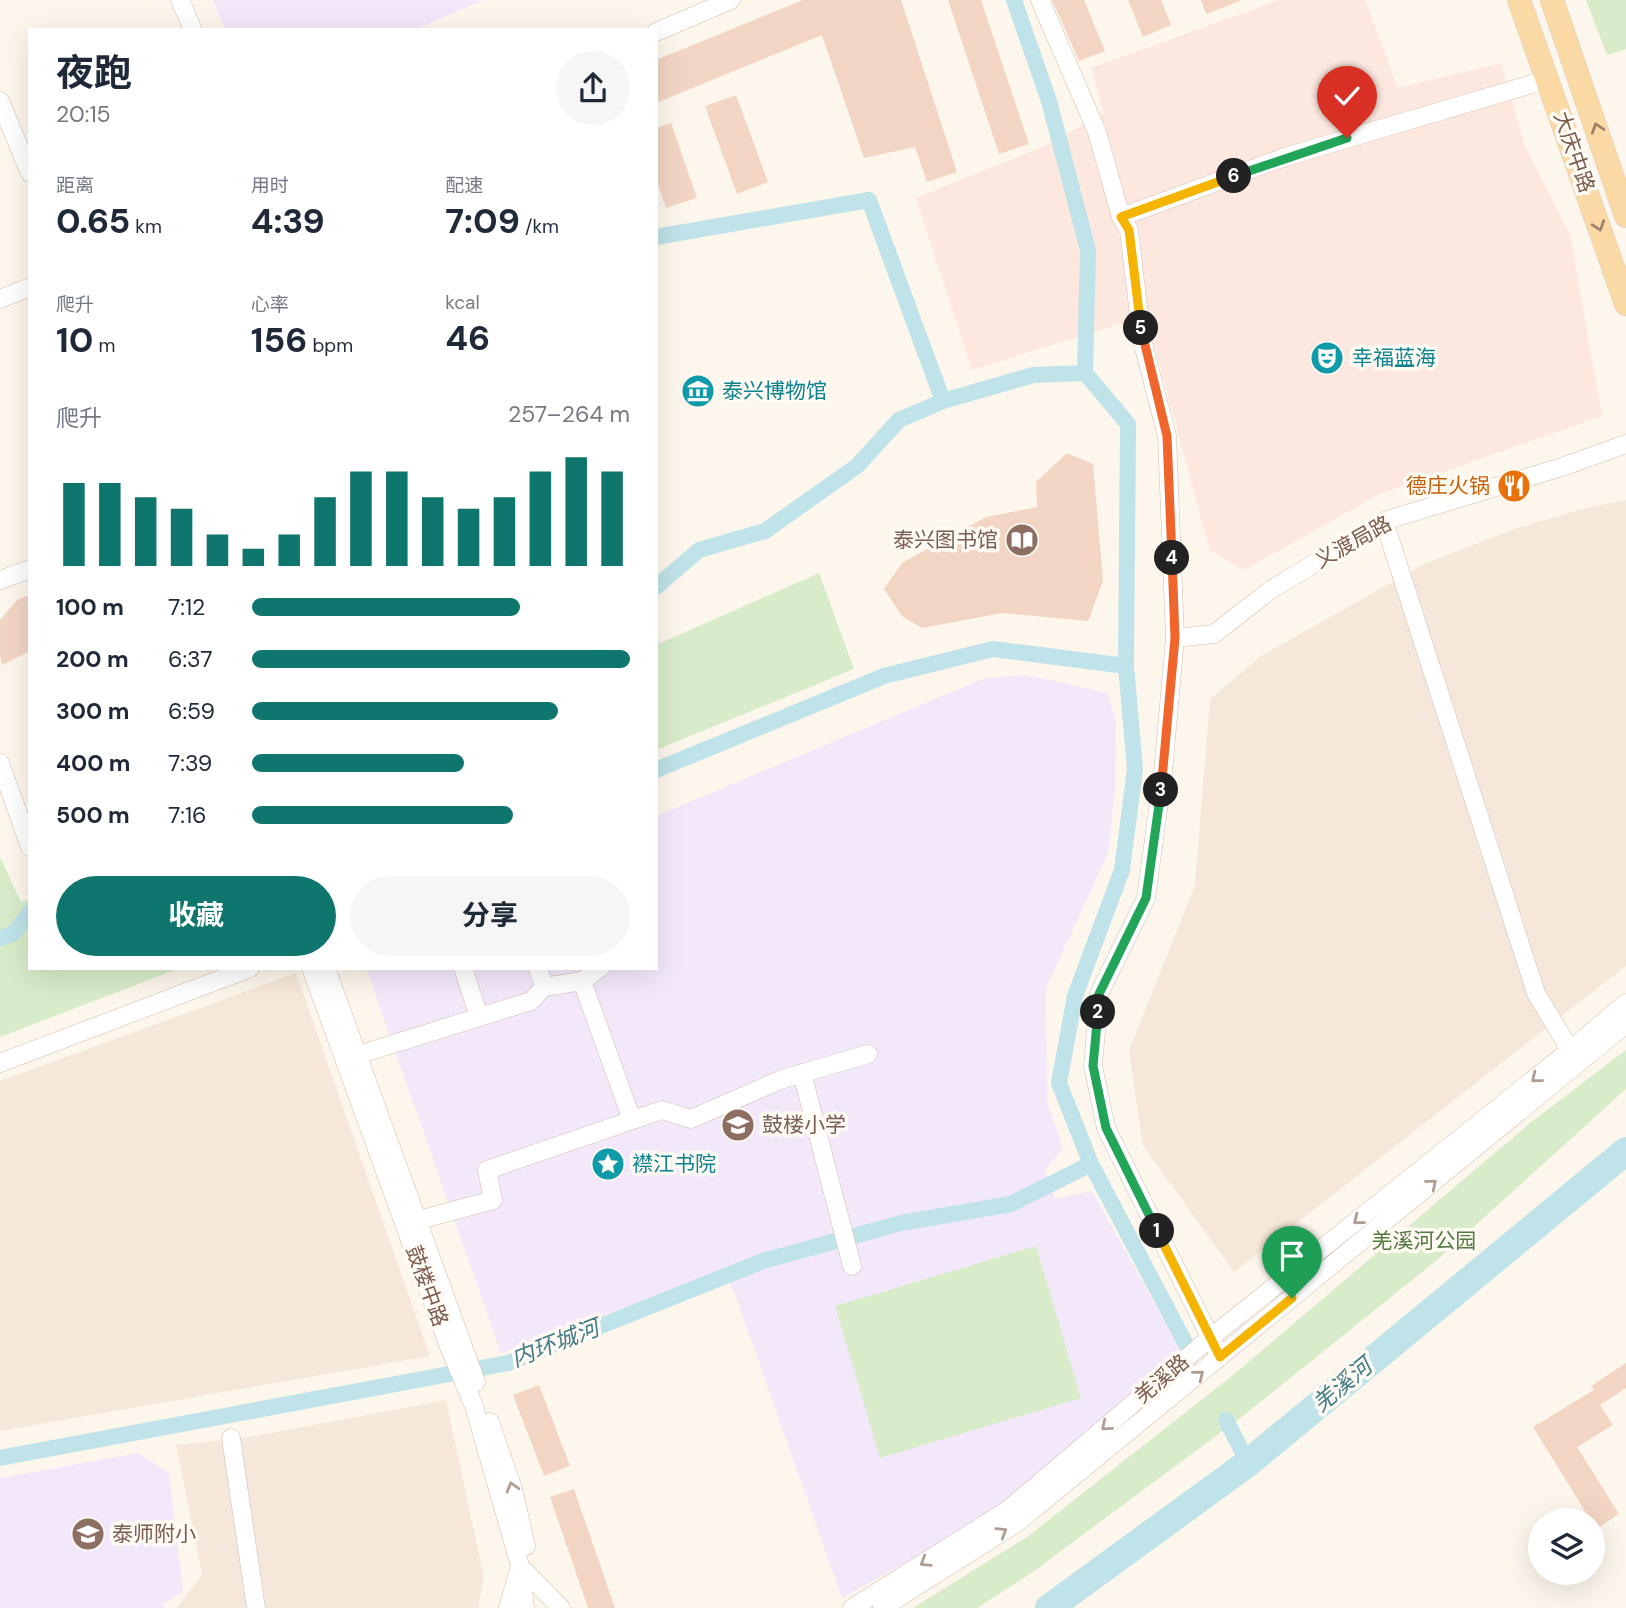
<!DOCTYPE html>
<html lang="zh">
<meta charset="utf-8">
<style>
body{margin:0;font-family:"DM Sans","Noto Sans SC",sans-serif;background:#f6f6f7;color:#1f2937;height:100vh;display:flex;flex-direction:column;font-size:26px;white-space:nowrap}
*{box-sizing:border-box;margin:0}
p{font-size:23px;color:#747a83}
.icon{flex:none;width:38px;height:38px;fill:none;stroke:currentColor;stroke-width:2;stroke-linecap:round;stroke-linejoin:round}
.map{position:relative;flex:1;overflow:hidden}
.panel{position:absolute;left:28px;top:28px;width:630px;height:942px;display:flex;flex-direction:column;background:#fff;border-radius:0px;box-shadow:0 7px 28px #0002}
.panel>*{flex:none}
.buttons{position:absolute;left:1528px;top:1508px;display:grid;gap:14px}
.buttons a{display:grid;place-items:center;width:77px;height:77px;border-radius:50%;background:#fff;box-shadow:0 7px 28px #0002;font-size:35px}
.pin{position:absolute;display:grid;place-items:center;width:60px;height:60px;color:#fff;margin:-72px -30px;border-radius:50% 50% 50% 0;rotate:-45deg;box-shadow:0 0 7px #0007}
.pin .icon{rotate:45deg}
.km{position:absolute;width:35px;height:35px;margin:-18px;border-radius:50%;background:#222;color:#fff;font-size:19px;line-height:35px;text-align:center}
.round{display:grid;place-items:center;flex:none;width:74px;height:74px;border-radius:37px;background:#f6f6f7}
.overview{display:flex;align-items:center;justify-content:space-between;height:119px;padding:0 28px}
h1{font-size:38px;font-weight:700;line-height:52px}
.metrics{display:grid;grid-template-columns:repeat(3,1fr);gap:10px;height:119px;padding:7px 28px}
.metrics div{display:grid;align-content:center}
.metrics b{font-size:35px;font-weight:700}
.metrics small{font-size:19px;font-weight:400}
.metrics p{font-size:19px}
.chart{height:196px;padding:14px 28px}
.chart p{display:flex;justify-content:space-between}
.chart svg{width:100%;height:126px;margin-top:7px;stroke:#0f766e;stroke-width:6}
.cta{display:flex;gap:14px;margin-top:auto;padding:14px 28px}
.cta a{flex:1;height:80px;border-radius:42px;background:#0f766e;color:#fff;font-size:28px;font-weight:700;line-height:80px;text-align:center}
.cta a+a{background:#f6f6f7;color:#1f2937}
ul{padding:0 28px;list-style:none;font-size:23px}
li{display:grid;grid-template-columns:112px 84px 1fr;align-items:center;height:52px}
li i{height:18px;border-radius:9px;background:#0f766e}
.map>svg:first-child{display:block}
.residential{fill:#f5e8da}
.commercial{fill:#fde8e0}
.education{fill:#f3e8fa}
.green{fill:#d8ecc9}
.lines{fill:none;stroke-linecap:round;stroke-linejoin:round}
.canal{stroke:#bfe3e8;stroke-width:16}
.river{stroke:#bfe3e8;stroke-width:28}
.building{fill:#f3d5c3}
.minor-casing{stroke:#d1beb0;stroke-width:19}
.major-casing{stroke:#dad1cd;stroke-width:24}
.minor{stroke:#fff;stroke-width:18}
.major{stroke:#fbd9a5;stroke-width:23}
.oneway{stroke:#a18267}
.oneway2{stroke:#af9d94}
.split-1-casing{stroke:#fff;stroke-width:14}
.split-2-casing{stroke:#fff;stroke-width:14}
.split-3-casing{stroke:#fff;stroke-width:14}
.split-4-casing{stroke:#fff;stroke-width:14}
.split-5-casing{stroke:#fff;stroke-width:14}
.split-6-casing{stroke:#fff;stroke-width:14}
.split-7-casing{stroke:#fff;stroke-width:14}
.split-1{stroke:#f5b400;stroke-width:9}
.split-2{stroke:#22a559;stroke-width:9}
.split-3{stroke:#22a559;stroke-width:9}
.split-4{stroke:#f0652b;stroke-width:9}
.split-5{stroke:#f0652b;stroke-width:9}
.split-6{stroke:#f5b400;stroke-width:9}
.split-7{stroke:#22a559;stroke-width:9}
.labels{text-anchor:middle;dominant-baseline:central;stroke-width:7;stroke-linejoin:round;paint-order:stroke}
.street-label{font-size:21px;fill:#7a5c4d;stroke:#fffaf3}
.culture-label{font-size:21px;fill:#0d838f;stroke:#fffaf3;text-anchor:start}
.food-label{font-size:21px;fill:#c56008;stroke:#fffaf3;text-anchor:end}
.education-label{font-size:21px;fill:#785e54;stroke:#fffaf3;text-anchor:start}
.park-label{font-size:21px;fill:#537a41;stroke:#fffaf3}
.water-label{font-size:23px;font-style:italic;fill:#437c86;stroke:#fffaf3}
</style>
<div class="map">
<svg width="1626" height="1608" viewBox="0 0 1626 1608">
<rect width="100%" height="100%" fill="#fdf6ec"/>
<path class="residential" d="M1626,500V966L1234,1272L1143,1146L1129,1051L1195,885L1210,699L1261,656L1424,564L1517,528L1583,509Z
M296,973L430,1356L0,1431V1081Z
M446,1400L484,1578L478,1608H266L239,1439Z
M223,1440L253,1608H176L202,1575L176,1445Z"/>
<path class="commercial" d="M1279,0H1365L1398,88L1501,63L1525,146L1570,235L1602,416L1380,494L1244,570L1210,551L1149,325L1132,320L972,370L916,198L1043,147L1104,113L1092,68Z"/>
<path class="education" d="M213,0H484L414,30H225Z
M1027,675L1107,693L1116,719L1115,790L1108,853L1046,988L1047,1102L1063,1148L1045,1170L1055,1199L1092,1191L1186,1360L998,1511L842,1598L735,1294L724,1271L501,1353L366,968H656V816L985,678Z
M138,1453L169,1473L183,1591L163,1605V1608H0V1478Z"/>
<path class="green" d="M1586,0H1626V49L1607,55Z
M819,573L854,669L656,750V645Z
M0,857L21,902L30,899V968H180L0,1037Z
M1626,1050V1089L1437,1260L1243,1416L1030,1574L977,1608H913L1027,1537L1233,1375L1530,1123Z
M1036,1246L1081,1398L880,1458L835,1306Z"/>
<g class="lines">
<path class="canal" d="M1014,0L1049,101L1088,250L1085,373L1128,424L1126,666L1135,769L1122,870L1075,996L1059,1083L1091,1164L1189,1350
M656,237L869,200L943,401L1033,375L1085,373
M656,587L699,550L765,531L857,466L899,420L943,401
M656,770L884,676L993,649L1126,666
M0,938L13,934L30,912
M1226,1420L1248,1463
M0,1458L508,1363L763,1261L901,1223L1011,1204L1091,1164"/>
<path class="river" d="M1049,1608L1248,1463L1626,1151"/>
</g>
<path class="building" d="M803,0H901L957,172L927,182L915,147L864,158L822,35L656,103V60Z
M948,0H981L1029,144L999,154Z
M1052,0H1084L1105,51L1079,61Z
M1128,0H1161L1171,25L1143,37Z
M1201,0H1239L1240,1L1206,14Z
M736,95L768,182L737,194L705,106Z
M671,123L697,198L666,208L656,179V128Z
M1067,453L1093,464L1103,581L1088,621L1002,613L922,628L902,616L884,589L902,563L986,517L1037,507L1036,482Z
M30,595V651L2,665L0,655V620L18,599Z
M1626,1363V1388L1600,1405L1613,1425L1577,1447L1619,1514L1596,1529L1533,1427L1594,1390L1591,1386Z
M539,1385L570,1466L544,1476L513,1395Z
M574,1489L615,1608H588L550,1497Z"/>
<g class="lines">
<defs>
<path id="minor" d="M180,0L193,30
M1040,0L1097,132L1121,217L1129,230L1142,340L1167,436L1175,638L1163,773L1146,898L1099,994L1093,1066L1106,1128L1220,1357
M656,32L731,0
M0,101L30,173
M1121,217L1285,157L1549,79
M0,299L30,287
M1384,521L1536,993L1576,1060
M0,580L30,569
M1175,638L1214,634L1269,591L1384,521L1565,466L1626,444
M0,763L30,847
M311,968L449,1347L474,1406L520,1566L525,1608
M326,968L476,1382
M463,968L479,1017
M538,968L544,987L582,981L600,968
M582,981L632,1120
M348,1058L531,1001L544,987
M0,1063L250,968
M802,1073L852,1266
M408,1223L493,1200L487,1170L662,1110L691,1119L780,1080L868,1054
M490,1422L513,1489L526,1546
M231,1438L256,1608
M508,1608L520,1566L561,1608
M852,1608L1009,1509L1210,1338L1569,1051L1626,1003
M882,1608L1018,1522L1626,1024"/>
<path id="major" d="M1519,0L1626,304
M1552,0L1626,216"/>
</defs>
<use href="#minor" class="minor-casing"/>
<use href="#major" class="major-casing"/>
<use href="#minor" class="minor"/>
<use href="#major" class="major"/>
</g>
<defs><path id="oneway-chevron" d="M-2-3.5L2.5 0L-2 3.5" fill="none" stroke-width="1.6" stroke-linecap="round" stroke-linejoin="round" transform="scale(1.75)"/></defs>
<g class="oneway">
<use href="#oneway-chevron" transform="translate(1597 128) rotate(-108)"/>
<use href="#oneway-chevron" transform="translate(1599 226) rotate(71)"/>
</g>
<g class="oneway2">
<use href="#oneway-chevron" transform="translate(1536 1078) rotate(141)"/>
<use href="#oneway-chevron" transform="translate(1432 1184) rotate(-39)"/>
<use href="#oneway-chevron" transform="translate(1358 1220) rotate(141)"/>
<use href="#oneway-chevron" transform="translate(1199 1375) rotate(-39)"/>
<use href="#oneway-chevron" transform="translate(1106 1426) rotate(140)"/>
<use href="#oneway-chevron" transform="translate(512 1487) rotate(-106)"/>
<use href="#oneway-chevron" transform="translate(1002 1532) rotate(-32)"/>
<use href="#oneway-chevron" transform="translate(925 1562) rotate(148)"/>
</g>
<g class="lines">
<defs>
<path id="split-1" d="M1157,1231L1220,1357L1292,1298"/>
<path id="split-2" d="M1098,1012L1093,1066L1106,1128L1157,1231"/>
<path id="split-3" d="M1098,1012L1099,994L1146,898L1161,790"/>
<path id="split-4" d="M1161,790L1175,638L1172,558"/>
<path id="split-5" d="M1141,328L1167,436L1172,558"/>
<path id="split-6" d="M1141,328L1129,230L1121,217L1234,176"/>
<path id="split-7" d="M1234,176L1347,138"/>
</defs>
<use href="#split-1" class="split-1-casing"/>
<use href="#split-2" class="split-2-casing"/>
<use href="#split-3" class="split-3-casing"/>
<use href="#split-4" class="split-4-casing"/>
<use href="#split-5" class="split-5-casing"/>
<use href="#split-6" class="split-6-casing"/>
<use href="#split-7" class="split-7-casing"/>
<use href="#split-1" class="split-1"/>
<use href="#split-2" class="split-2"/>
<use href="#split-3" class="split-3"/>
<use href="#split-4" class="split-4"/>
<use href="#split-5" class="split-5"/>
<use href="#split-6" class="split-6"/>
<use href="#split-7" class="split-7"/>
</g>
<defs>
<symbol id="theatre-disc" viewBox="-11 -11 22 22"><circle r="9.5" fill="#0f9aa8" stroke="#fffaf3"/><path d="M-5-5.5Q0-4 5-5.5V0Q5 5 0 6Q-5 5-5 0ZM-3.3-2.5H-1v1.5H-3.3ZM1-2.5H3.3v1.5H1ZM-2.8 1Q0 5.5 2.8 1Z" fill="#fff"/></symbol>
<symbol id="museum-disc" viewBox="-11 -11 22 22"><circle r="9.5" fill="#0f9aa8" stroke="#fffaf3"/><path d="M0-6L6-3V-2H-6V-3ZM-5-1h2V3h-2ZM-1-1h2V3h-2ZM3-1h2V3H3ZM-6 4H6V6H-6Z" fill="#fff"/></symbol>
<symbol id="restaurant-disc" viewBox="-11 -11 22 22"><circle r="9.5" fill="#e8710a" stroke="#fffaf3"/><path d="M-5-6h1v4h1v-4h1v4h1v-4h1v5L-1.5 .5V6h-2V.5L-5-1ZM5-6V6H3V1.5H1.5Q1.5-4 5-6Z" fill="#fff"/></symbol>
<symbol id="library-disc" viewBox="-11 -11 22 22"><circle r="9.5" fill="#8d6e63" stroke="#fffaf3"/><path d="M-6-4Q-3-5.5-.7-3.5V5Q-3 3-6 4ZM6-4Q3-5.5 .7-3.5V5Q3 3 6 4Z" fill="#fff"/></symbol>
<symbol id="school-disc" viewBox="-11 -11 22 22"><circle r="9.5" fill="#8d6e63" stroke="#fffaf3"/><path d="M0-5L7-2L0 1L-7-2ZM-4 1L0 2.5L4 1V4Q0 6-4 4Z" fill="#fff"/></symbol>
<symbol id="sight-disc" viewBox="-11 -11 22 22"><circle r="9.5" fill="#0f9aa8" stroke="#fffaf3"/><path d="M0-6L1.8-2.2L6-1.7L2.9 1.2L3.7 5.4L0 3.3L-3.7 5.4L-2.9 1.2L-6-1.7L-1.8-2.2Z" fill="#fff"/></symbol>
</defs>
<g fill-rule="evenodd">
<use href="#theatre-disc" x="1308" y="339" width="38" height="38"/>
<use href="#museum-disc" x="679" y="372" width="38" height="38"/>
<use href="#restaurant-disc" x="1495" y="467" width="38" height="38"/>
<use href="#library-disc" x="1003" y="521" width="38" height="38"/>
<use href="#school-disc" x="719" y="1106" width="38" height="38"/>
<use href="#sight-disc" x="589" y="1145" width="38" height="38"/>
<use href="#school-disc" x="69" y="1515" width="38" height="38"/>
</g>
<g class="labels">
<g class="street-label">
<text transform="translate(1574 152) rotate(71)">大庆中路</text>
<text transform="translate(1353 542) rotate(-29)">义渡局路</text>
<text transform="translate(427 1286) rotate(70)">鼓楼中路</text>
<text transform="translate(1162 1379) rotate(-40)">羌溪路</text>
</g>
<g class="culture-label">
<text x="1352" y="358">幸福蓝海</text>
<text x="722" y="391">泰兴博物馆</text>
<text x="632" y="1164">襟江书院</text>
</g>
<g class="food-label">
<text x="1490" y="486">德庄火锅</text>
</g>
<g class="education-label">
<text x="998" y="540" text-anchor="end">泰兴图书馆</text>
<text x="762" y="1125">鼓楼小学</text>
<text x="112" y="1534">泰师附小</text>
</g>
<g class="park-label">
<text x="1424" y="1241">羌溪河公园</text>
</g>
<g class="water-label">
<text transform="translate(555 1343) rotate(-21)">内环城河</text>
<text transform="translate(1342 1385) rotate(-40)">羌溪河</text>
</g>
</g>
</svg>
<div class="buttons">
<a><svg class="icon" aria-label="layers" viewBox="0 0 24 24"><path d="M12 4l9 5-9 5-9-5zM3 14l9 5 9-5"/></svg></a>
</div>
<div class="pin" style="left:1292px;top:1298px;background:#1e9e55"><svg class="icon" aria-label="arrive" viewBox="0 0 24 24"><path d="M6 21V4h12l-3 4 3 4H6"/></svg></div>
<div class="pin" style="left:1347px;top:138px;background:#d93025"><svg class="icon" aria-label="check" viewBox="0 0 24 24"><path d="M5 12l5 5 9-10"/></svg></div>
<b class="km" style="left:1157px;top:1231px">1</b>
<b class="km" style="left:1098px;top:1012px">2</b>
<b class="km" style="left:1161px;top:790px">3</b>
<b class="km" style="left:1172px;top:558px">4</b>
<b class="km" style="left:1141px;top:328px">5</b>
<b class="km" style="left:1234px;top:176px">6</b>
<section class="panel">
<div class="overview"><div><h1>夜跑</h1><p>20:15</p></div><a class="round"><svg class="icon" aria-label="share" viewBox="0 0 24 24"><path d="M12 15V3M7 8l5-5 5 5M5 13v7h14v-7"/></svg></a></div>
<div class="metrics">
<div><p>距离</p><b>0.65<small> km</small></b></div>
<div><p>用时</p><b>4:39</b></div>
<div><p>配速</p><b>7:09<small> /km</small></b></div>
</div>
<div class="metrics">
<div><p>爬升</p><b>10<small> m</small></b></div>
<div><p>心率</p><b>156<small> bpm</small></b></div>
<div><p>kcal</p><b>46</b></div>
</div>
<div class="chart"><p><span>爬升</span>257–264 m</p>
<svg viewBox="0 0 160 44" preserveAspectRatio="none"><path d="M5 44V15M15 44V15M25 44V20M35 44V24M45 44V33M55 44V38M65 44V33M75 44V20M85 44V11M95 44V11M105 44V20M115 44V24M125 44V20M135 44V11M145 44V6M155 44V11"/></svg>
</div>
<ul>
<li><b>100 m</b>7:12<i style="width:71%"></i></li>
<li><b>200 m</b>6:37<i style="width:100%"></i></li>
<li><b>300 m</b>6:59<i style="width:81%"></i></li>
<li><b>400 m</b>7:39<i style="width:56%"></i></li>
<li><b>500 m</b>7:16<i style="width:69%"></i></li>
</ul>
<div class="cta"><a>收藏</a><a>分享</a></div>
</section>
</div>
